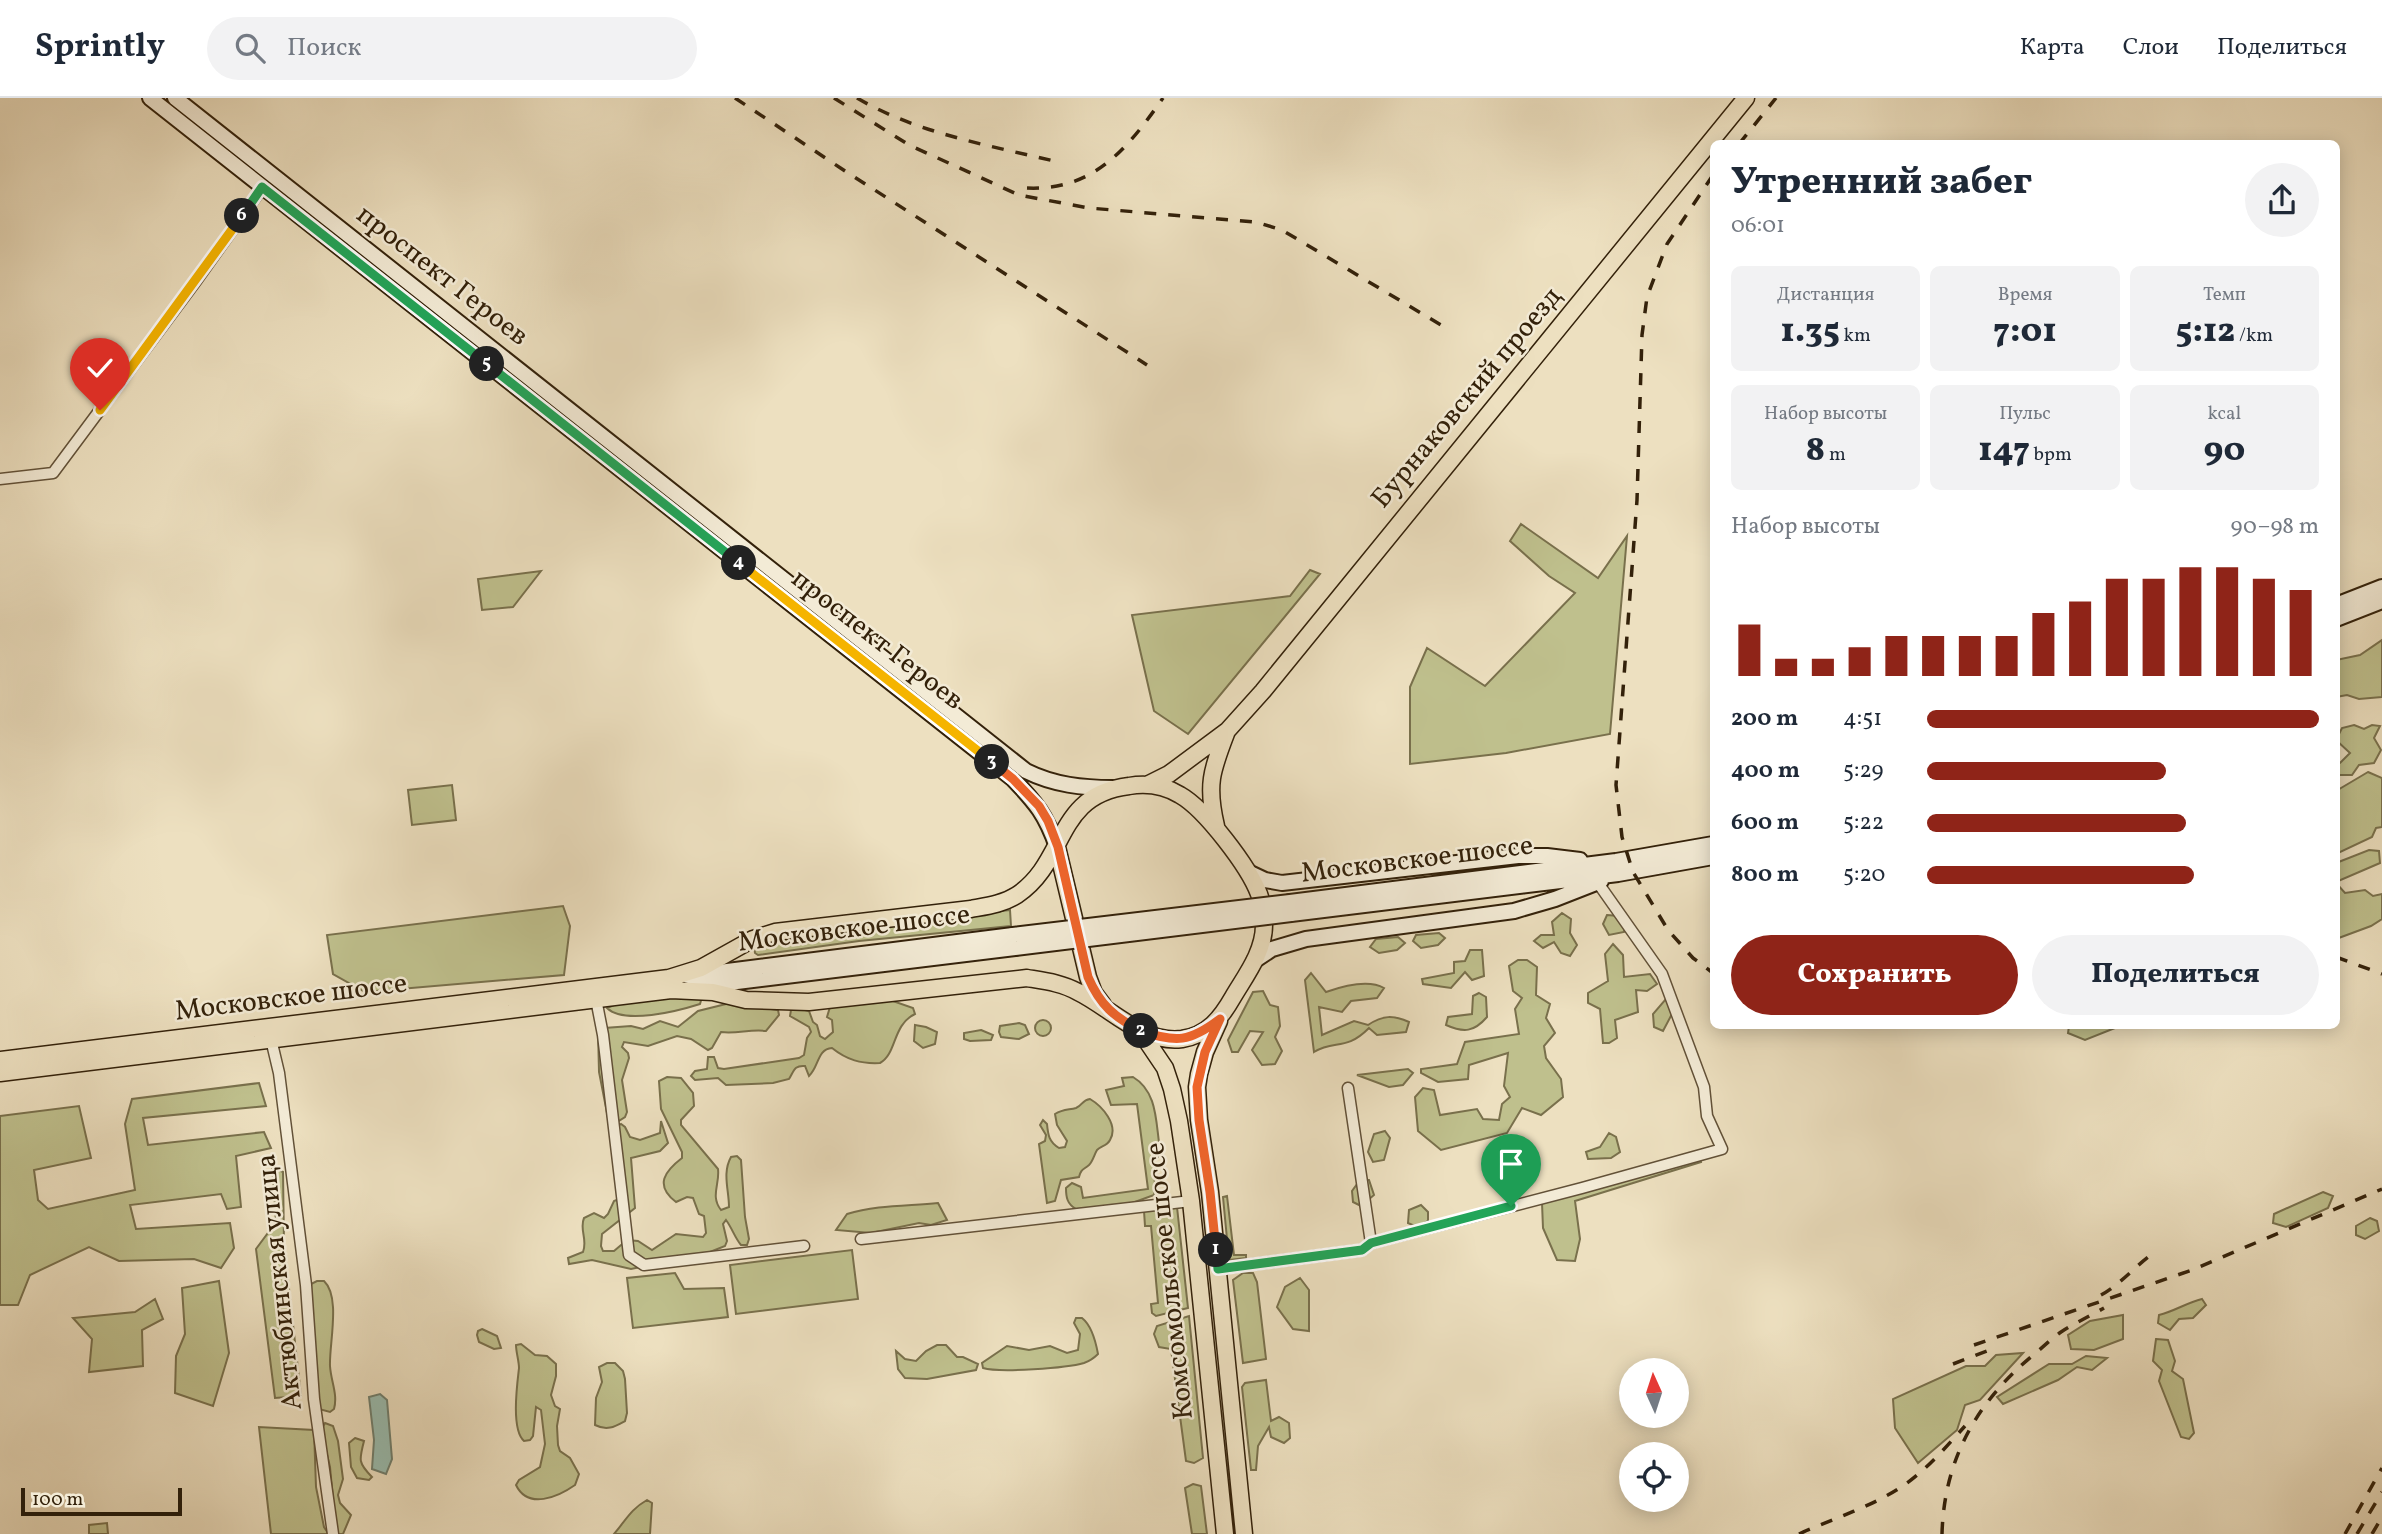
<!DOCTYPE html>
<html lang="ru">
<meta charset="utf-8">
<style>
body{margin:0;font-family:Vollkorn,serif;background:#f2f2f3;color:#1f2937;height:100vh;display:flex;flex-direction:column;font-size:26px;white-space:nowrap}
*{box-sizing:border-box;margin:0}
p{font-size:23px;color:#747a83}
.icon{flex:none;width:38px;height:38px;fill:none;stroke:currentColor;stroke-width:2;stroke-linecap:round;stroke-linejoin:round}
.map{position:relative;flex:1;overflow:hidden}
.details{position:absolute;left:1710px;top:42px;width:630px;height:889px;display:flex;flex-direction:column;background:#fff;border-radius:10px;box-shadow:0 4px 18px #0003}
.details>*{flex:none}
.needle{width:46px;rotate:357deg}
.tools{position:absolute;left:1619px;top:1260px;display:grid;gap:14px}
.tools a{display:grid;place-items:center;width:70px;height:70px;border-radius:50%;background:#fff;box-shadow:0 4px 18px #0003;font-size:35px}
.scale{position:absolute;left:21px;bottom:18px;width:161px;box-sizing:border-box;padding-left:7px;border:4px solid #33210a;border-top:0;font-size:19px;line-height:24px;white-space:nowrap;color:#33210a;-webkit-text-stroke:5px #f3ebd6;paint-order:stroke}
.pin{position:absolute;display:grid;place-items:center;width:60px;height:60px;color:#fff;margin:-72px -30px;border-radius:50% 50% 50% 0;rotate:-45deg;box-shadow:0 0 7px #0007}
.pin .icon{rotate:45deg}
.km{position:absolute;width:35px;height:35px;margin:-18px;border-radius:50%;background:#222;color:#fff;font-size:19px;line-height:35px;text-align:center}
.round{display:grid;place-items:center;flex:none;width:74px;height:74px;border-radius:37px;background:#f2f2f3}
.overview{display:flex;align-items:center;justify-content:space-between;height:119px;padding:0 21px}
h1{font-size:38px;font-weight:800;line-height:52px}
.stats{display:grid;grid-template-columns:repeat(3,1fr);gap:10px;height:119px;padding:7px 21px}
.stats div{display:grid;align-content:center;border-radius:10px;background:#f2f2f3;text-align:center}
.stats b{font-size:35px;font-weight:800}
.stats small{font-size:19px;font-weight:400}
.stats p{font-size:19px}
.chart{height:196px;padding:14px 21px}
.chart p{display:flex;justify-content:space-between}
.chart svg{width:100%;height:126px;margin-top:7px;stroke:#8f2418;stroke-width:6}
.cta{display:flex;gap:14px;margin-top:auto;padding:14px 21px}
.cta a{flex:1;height:80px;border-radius:42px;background:#8f2418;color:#fff;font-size:28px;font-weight:800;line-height:80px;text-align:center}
.cta a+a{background:#f2f2f3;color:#1f2937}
ul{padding:0 21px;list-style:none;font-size:23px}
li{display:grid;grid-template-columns:112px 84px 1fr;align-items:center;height:52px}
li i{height:18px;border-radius:9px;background:#8f2418}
header{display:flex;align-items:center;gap:42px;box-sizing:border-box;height:98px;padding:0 35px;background:#fff;border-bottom:2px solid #e0e1e3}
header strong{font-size:33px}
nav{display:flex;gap:38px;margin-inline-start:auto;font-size:24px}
.search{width:490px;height:63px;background:#f2f2f3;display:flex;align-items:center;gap:18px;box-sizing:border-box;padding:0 24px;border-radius:38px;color:#747a83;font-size:26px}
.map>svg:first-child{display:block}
.green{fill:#bfc08d;stroke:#79704c;stroke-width:2}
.water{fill:#99bdb0;stroke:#707f6e;stroke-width:2}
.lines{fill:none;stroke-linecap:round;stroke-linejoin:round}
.minor-casing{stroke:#625138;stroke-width:13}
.secondary-casing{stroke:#33210a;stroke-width:18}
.primary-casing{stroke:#33210a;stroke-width:19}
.minor{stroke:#f3ebd6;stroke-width:10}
.secondary{stroke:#f3ebd6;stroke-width:14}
.primary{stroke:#ede0c0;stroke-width:16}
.rail{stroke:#33210a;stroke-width:3.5;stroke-dasharray:12 12;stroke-linecap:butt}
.secondary-bridge-casing{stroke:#33210a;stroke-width:18;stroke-linecap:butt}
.secondary-bridge{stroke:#f3ebd6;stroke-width:14}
.split-1-casing{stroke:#fff;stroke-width:14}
.split-2-casing{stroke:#fff;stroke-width:14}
.split-3-casing{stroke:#fff;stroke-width:14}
.split-4-casing{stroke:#fff;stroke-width:14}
.split-5-casing{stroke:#fff;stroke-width:14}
.split-6-casing{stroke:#fff;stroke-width:14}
.split-7-casing{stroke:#fff;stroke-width:14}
.split-1{stroke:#22a559;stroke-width:9}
.split-2{stroke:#f0652b;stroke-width:9}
.split-3{stroke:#f0652b;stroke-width:9}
.split-4{stroke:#f5b400;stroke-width:9}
.split-5{stroke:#22a559;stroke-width:9}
.split-6{stroke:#22a559;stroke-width:9}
.split-7{stroke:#f5b400;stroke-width:9}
.labels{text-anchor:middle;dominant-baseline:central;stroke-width:5;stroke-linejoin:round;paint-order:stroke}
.street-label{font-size:28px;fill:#33210a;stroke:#f3ebd6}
</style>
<header>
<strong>Sprintly</strong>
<div class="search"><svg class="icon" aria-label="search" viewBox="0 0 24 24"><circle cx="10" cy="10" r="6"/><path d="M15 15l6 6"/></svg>Поиск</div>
<nav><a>Карта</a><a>Слои</a><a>Поделиться</a></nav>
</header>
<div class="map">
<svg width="2382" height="1436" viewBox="0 0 2382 1436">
<rect width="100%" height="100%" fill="#ede0c0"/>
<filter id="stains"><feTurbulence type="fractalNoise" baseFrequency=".00286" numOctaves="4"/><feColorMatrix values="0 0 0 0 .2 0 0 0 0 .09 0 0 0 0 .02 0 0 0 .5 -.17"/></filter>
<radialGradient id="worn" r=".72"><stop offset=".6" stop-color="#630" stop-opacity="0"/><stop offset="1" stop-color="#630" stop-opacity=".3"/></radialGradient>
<path class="green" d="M1521,426L1598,480L1627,438L1610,636L1506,655L1410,666V589L1427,550L1485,588L1575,495L1549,478L1510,443Z
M1310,472L1320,476L1188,636L1154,613L1132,517L1290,498Z
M541,473L513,509L482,512L478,481Z
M2382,542V599L2359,601L2347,597L2336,599V562L2360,557Z
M2354,627L2364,631L2372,627L2380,628L2374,640L2381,652L2374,665L2359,667L2352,677H2336V664L2340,665L2350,655L2336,642L2342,630Z
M2368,674L2382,680V729L2376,730L2372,739L2336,756V693Z
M452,687L456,722L412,727L408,692Z
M2369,752L2379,753L2380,765L2336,784V765Z
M2336,785L2345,795L2365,792L2373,798L2382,796V821L2371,828L2336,841Z
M563,808L570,828L564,877L365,894L333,876L327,837Z
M1010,812L1011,828L859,843L758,857L755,855L754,848L792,837Z
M1562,815L1571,821L1570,835L1577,847L1570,858L1561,855L1554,844L1543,850L1534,843L1541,837H1554L1552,824Z
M1607,817L1619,818L1625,825L1624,834L1609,837L1603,826Z
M1439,835L1445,840L1438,847L1421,850L1413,843L1416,837Z
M1398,839L1405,845L1397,852L1379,855L1370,849L1376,841Z
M1613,846L1623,857L1624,879L1650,876L1657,886L1647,893L1636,892L1638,914L1615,922L1617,940L1609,945H1603L1600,911L1588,905V895L1608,883L1605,856Z
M1470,852H1482L1484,878L1472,882L1465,874L1451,890L1423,886L1422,881L1454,875V864L1465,863Z
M1518,862H1527L1537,869L1536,897L1550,906L1546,920L1555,935L1544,948L1546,960L1561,981L1563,999L1541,1017L1522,1010L1507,1035L1441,1052L1418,1033L1415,999L1423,990L1434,992L1440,1017L1477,1011L1483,1021L1499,1022L1502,1006L1510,999L1504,988L1508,955L1469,967L1468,981L1438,984L1421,975V971L1457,966L1465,944L1519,936L1515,911L1522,900L1513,893L1509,868Z
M1311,875L1326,894C1343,888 1368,881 1384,890L1377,900L1351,903L1342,914L1319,909L1322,937L1354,923L1368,927C1383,917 1393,917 1409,924L1406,934L1377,937L1369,930C1345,954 1335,941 1314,954L1305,882Z
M1263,893L1270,907L1278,909L1280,928L1275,939L1282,953L1275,966L1262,967L1252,952L1263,934L1250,933L1238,954H1232L1228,942L1253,894Z
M1479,895L1486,899L1487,919C1474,934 1464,935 1446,927L1448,919L1472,916L1473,898Z
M702,899L700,906C678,913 624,927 607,910L631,900Z
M890,902L913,910L915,916C892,927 897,956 880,965C861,966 847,962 832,950C817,951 819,969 809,978L805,968C794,967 794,973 789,981L773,985L726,987L718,980L695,982L691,978L695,973L707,971L708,959H714L718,970L724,971L799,960L804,957L807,940L811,934L809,929L790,918L791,912L797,910L809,913L813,924L817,927L820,938L825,941L833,934L832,922L827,919L830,909Z
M1665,902L1669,903L1673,914L1663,933L1654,929L1653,916Z
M730,905L778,912L779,917L766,933C750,931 737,936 721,934L712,950L708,952L691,941L677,938L648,948L624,944L622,949L628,955L629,960L622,982L627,1014L625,1019L617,1024L608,1020L599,974L598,933L604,930L631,928L643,931L660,923L678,929L698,913Z
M1035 930a8 8 0 1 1 16 0a8 8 0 1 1-16 0Z
M1019,925L1025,927L1029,936L1019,941L1001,939L999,934L1000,928Z
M915,927L926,929L937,934L935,946L923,950L914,943Z
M2069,928H2120L2085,942L2068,935Z
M981,932L993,937L991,942L970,943L964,941V935Z
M1408,971L1413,975L1403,987L1389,989L1357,977Z
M667,979L681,980L693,995L694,1008L681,1022V1027L718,1071C720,1086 710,1098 721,1112L729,1109C729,1092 722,1075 731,1059L737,1058L741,1062L745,1119L749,1141L747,1147H741C735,1140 732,1130 726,1122L723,1126L727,1143L725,1148L705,1156L631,1171L592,1162L569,1166L568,1160L583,1154C588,1141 579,1132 584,1120L594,1115L604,1120L608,1116L614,1103L619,1101L616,1029L621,1026L625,1029L630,1039L640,1042L660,1035L661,1023L668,1045L660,1053L631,1060L635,1110L602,1136L601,1148L603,1153H614L627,1142L638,1143L652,1152L676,1136L703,1139L706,1135L704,1118L699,1116L693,1100L687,1099L676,1104C654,1087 665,1073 682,1060V1054L661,1011L659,983Z
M1133,979C1160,995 1155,1030 1161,1056L1153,1064L1155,1086L1154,1097L1124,1108L1076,1111C1067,1106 1066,1099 1066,1090L1072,1085L1081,1089L1083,1100L1148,1091L1137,1006L1111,1007L1106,992L1124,988L1122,980Z
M259,985L266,1008L143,1020L148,1047L264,1034L271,1050L236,1058L241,1109L227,1111L221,1096L130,1107L136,1131L230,1125L234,1150L221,1170L194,1161L119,1163L89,1149L30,1177L18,1207H0V1018L79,1008L91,1060L34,1072L38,1102L48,1111L135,1092L125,1026L132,1001Z
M1090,1001C1102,1008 1119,1027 1110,1042C1107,1048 1101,1048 1097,1052C1094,1057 1093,1063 1089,1067C1083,1072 1081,1071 1079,1079L1061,1082L1055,1103L1047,1105L1039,1046L1045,1043L1046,1037L1040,1027L1043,1022L1047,1026C1048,1037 1049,1044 1059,1050L1065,1049L1067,1043L1057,1027L1055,1016C1063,1011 1069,1012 1076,1010C1083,1007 1082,1002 1090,1001Z
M1385,1033L1390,1040L1384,1062L1373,1064L1368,1054L1374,1036Z
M1609,1035L1616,1039L1620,1054L1611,1060L1588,1061L1586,1054L1600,1049Z
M1700,1059L1701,1064L1575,1103L1580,1141L1575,1163L1557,1162L1543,1130L1542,1105Z
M272,1069L283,1074L284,1146L301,1298L275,1300L256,1151L276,1124Z
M1360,1082H1369L1374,1097L1361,1108L1353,1104L1352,1093Z
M2323,1094L2333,1098L2328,1110L2286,1129L2273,1125L2274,1116Z
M1227,1098L1234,1157H1246V1160L1229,1162L1223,1099Z
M938,1105L947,1122L931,1127L919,1125L871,1135L836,1132L847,1116C876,1107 907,1108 938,1105Z
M1421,1107L1428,1114V1123L1417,1129L1408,1125L1409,1112Z
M1177,1109L1188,1210L1156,1218L1152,1215L1151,1206L1158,1205L1151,1128H1145L1144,1113Z
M2370,1120L2377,1123L2379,1133L2365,1141L2356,1137V1128Z
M852,1152L858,1201L736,1216L730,1167Z
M675,1175L684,1191L724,1190L728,1219L633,1230L627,1180Z
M1243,1175H1253L1257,1184L1266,1261L1243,1265L1233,1182Z
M1300,1180L1309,1192V1233L1293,1231L1277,1209L1285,1189Z
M219,1183L229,1255L213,1308L175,1295L176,1258L185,1236L182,1190Z
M317,1183H324C341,1199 329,1246 330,1268C331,1284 338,1296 334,1311L330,1314L319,1311L305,1203L302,1198L307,1188Z
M155,1201L163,1221L142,1232L143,1268L89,1274L92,1241L73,1220L135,1214Z
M2202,1201L2206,1207L2193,1220L2179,1221L2170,1232L2158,1225L2159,1217C2175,1213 2186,1205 2202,1201Z
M2123,1217V1241L2094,1252L2071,1251L2068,1237L2090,1223Z
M1189,1218L1203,1360L1194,1365L1186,1363L1171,1251L1159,1249L1154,1236L1157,1228Z
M1076,1220H1082C1091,1227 1096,1245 1098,1256C1094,1260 1090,1263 1084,1265C1067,1270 1000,1275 983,1270L982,1265L1007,1248L1029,1252L1050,1248L1067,1255L1078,1252L1080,1236L1074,1225Z
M482,1231L497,1238L501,1250L494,1251L479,1244L477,1237L478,1233Z
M2156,1241L2168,1242L2175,1263L2172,1273L2183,1281L2194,1335L2189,1341L2181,1339L2159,1283L2162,1272L2153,1263Z
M521,1246L535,1257L547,1258L556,1266V1278L551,1297L555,1308L560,1311L557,1328L558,1347L560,1353L570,1360L579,1376L575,1387C558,1399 528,1412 516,1387L519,1382L540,1369L545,1346L541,1312L536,1309L533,1338L530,1342L524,1343C511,1332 517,1287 519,1270C519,1263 516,1254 516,1247Z
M937,1247H946L957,1259H963L978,1266L976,1272L927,1281L905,1280L898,1271L896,1253L905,1261L916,1263L926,1253Z
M2023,1255L1980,1302L1965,1307L1957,1332L1918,1365L1895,1330L1893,1301L1966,1268H1985L1996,1257Z
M2086,1258L2107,1260L2092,1272L2077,1269L2058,1282L2003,1306L1997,1299L2049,1266H2072Z
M607,1265H615L623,1273L625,1281L627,1315L625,1323C614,1329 607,1333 595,1327L596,1300L602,1284L599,1269Z
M1266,1282L1271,1323L1279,1319L1289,1325L1290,1340L1284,1345L1271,1339L1269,1329L1258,1348L1256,1372H1251L1242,1289L1245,1285Z
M325,1325L333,1328L338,1343L343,1381L338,1397L340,1405L351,1417L343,1436H271L259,1329L314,1332L316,1389L324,1429L328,1435L335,1423L330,1369L321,1332Z
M355,1340L364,1343C359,1362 358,1365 372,1379L369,1382L357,1380L351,1369L349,1345Z
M1193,1386L1201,1388L1207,1436H1192L1185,1390Z
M647,1402L652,1405L650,1436H614C626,1422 631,1411 647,1402Z
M107,1425L108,1436H89V1427Z"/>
<path class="water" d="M380,1296L387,1302L392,1361L386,1376L372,1371L374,1342L369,1299Z"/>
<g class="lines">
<defs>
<path id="minor" d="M0,381L53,375L196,183L263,89
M596,901L603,937L629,1157L644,1167L804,1148
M270,937L279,975L306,1187L314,1301L333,1436
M1348,990L1371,1145
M861,1141L1191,1103
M1218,1171L1362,1152L1371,1145L1582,1090L1722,1051L1707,1018L1704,989L1662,876L1598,785"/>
<path id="secondary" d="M150,0L1013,681C1036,705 1046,717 1057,749
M175,0L1026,673C1054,687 1083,690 1113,690
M2336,507L2382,489
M2336,521L2382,503
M1248,774L1265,782L1282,785L1518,758H1547L1580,762
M1290,804L1616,763L1713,746
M1291,816L1618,776L1713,759
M1254,863L1272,851L1306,841L1514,813L1555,801L1601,783
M688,878L1013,837
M696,889L1015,850"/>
<path id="primary" d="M1147,687L1169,676L1227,633L1263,593L1746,0
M1216,728C1206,686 1212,672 1227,633
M1057,749L1088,879L1094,895L1103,907
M1219,923L1205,954L1199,976L1197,989L1199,1022L1210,1094L1244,1436
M1140,933L1165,970L1172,991L1179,1023L1191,1103L1225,1436
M0,962L669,880L701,870L753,841L775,834L971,811C987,808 1003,806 1017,797C1068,763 1054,697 1129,688C1147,685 1165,688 1180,697C1205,711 1249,769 1259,796C1263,806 1264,816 1264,827C1264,854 1246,877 1233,899C1221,920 1208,937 1182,941C1142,946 1111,910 1078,894C1062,885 1045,883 1027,880L809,904L746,902L713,894L671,892L0,975"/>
</defs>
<use href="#minor" class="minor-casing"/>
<use href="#secondary" class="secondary-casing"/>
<use href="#primary" class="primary-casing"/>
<use href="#minor" class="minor"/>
<use href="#secondary" class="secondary"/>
<use href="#primary" class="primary"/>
<path class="rail" d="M735,0L842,71L1147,267
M834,0L909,47L1019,97L1089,110L1256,124L1282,132L1441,227
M857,0C917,35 987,47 1054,63
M1739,46L1776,0
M1713,77L1667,146L1647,199L1642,237L1637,402L1616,687L1622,739L1633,774L1668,832L1693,860L1713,875
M1027,90C1094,93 1128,50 1163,0
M2336,859L2382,876
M2101,1197C2121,1186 2136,1167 2155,1154
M1974,1247L2192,1172L2382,1091
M1953,1266L1995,1250
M1799,1436C1834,1420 1875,1408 1907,1385C1929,1369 1947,1348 1965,1328
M1942,1436C1944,1362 1976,1305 2032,1258C2042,1250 2051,1241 2061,1234C2075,1225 2090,1218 2104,1210
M2345,1436L2382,1370
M2357,1436L2382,1394
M2372,1436L2382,1419"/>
<defs>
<path id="secondary-bridge" d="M1013,837L1290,804
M1015,850L1291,816"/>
</defs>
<use href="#secondary-bridge" class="secondary-bridge-casing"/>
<use href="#secondary-bridge" class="secondary-bridge"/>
</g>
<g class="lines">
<defs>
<path id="split-1" d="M1216,1152L1218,1171L1362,1152L1371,1145L1511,1108"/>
<path id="split-2" d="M1141,933C1176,945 1190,944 1220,921L1205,954L1197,989L1199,1022L1210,1094L1216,1152"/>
<path id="split-3" d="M992,664L1013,681L1039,708L1048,723L1058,749L1088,879C1100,907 1114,919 1141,933"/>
<path id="split-4" d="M739,465L992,664"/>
<path id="split-5" d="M487,266L739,465"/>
<path id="split-6" d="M242,118L262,89L487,266"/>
<path id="split-7" d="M100,312L242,118"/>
</defs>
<use href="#split-1" class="split-1-casing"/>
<use href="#split-2" class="split-2-casing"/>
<use href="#split-3" class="split-3-casing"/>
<use href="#split-4" class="split-4-casing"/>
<use href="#split-5" class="split-5-casing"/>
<use href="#split-6" class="split-6-casing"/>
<use href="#split-7" class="split-7-casing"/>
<use href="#split-1" class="split-1"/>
<use href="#split-2" class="split-2"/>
<use href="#split-3" class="split-3"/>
<use href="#split-4" class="split-4"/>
<use href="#split-5" class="split-5"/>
<use href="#split-6" class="split-6"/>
<use href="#split-7" class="split-7"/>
</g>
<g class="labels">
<g class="street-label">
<text transform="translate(442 178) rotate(38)">проспект Героев</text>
<text transform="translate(1467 300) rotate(-50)">Бурнаковский проезд</text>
<text transform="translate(877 542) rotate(38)">проспект Героев</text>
<text transform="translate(1417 762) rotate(-7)">Московское шоссе</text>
<text transform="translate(854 831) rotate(-7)">Московское шоссе</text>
<text transform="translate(291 900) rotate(-7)">Московское шоссе</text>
<text transform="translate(1170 1183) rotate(-96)">Комсомольское шоссе</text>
<text transform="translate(280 1184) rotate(-96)">Актюбинская улица</text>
</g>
</g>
<rect width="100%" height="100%" filter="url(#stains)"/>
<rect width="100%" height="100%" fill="url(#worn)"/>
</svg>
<div class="tools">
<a><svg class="needle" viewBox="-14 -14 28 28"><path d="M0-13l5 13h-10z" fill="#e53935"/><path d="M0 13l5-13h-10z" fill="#747a83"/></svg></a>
<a><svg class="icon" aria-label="locate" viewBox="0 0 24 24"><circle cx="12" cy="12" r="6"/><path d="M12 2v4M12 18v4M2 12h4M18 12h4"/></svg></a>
</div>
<div class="scale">100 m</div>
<div class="pin" style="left:1511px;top:1108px;background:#1e9e55"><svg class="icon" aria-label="arrive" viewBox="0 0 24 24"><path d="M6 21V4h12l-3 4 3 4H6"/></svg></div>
<div class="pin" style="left:100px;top:312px;background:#d93025"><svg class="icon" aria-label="check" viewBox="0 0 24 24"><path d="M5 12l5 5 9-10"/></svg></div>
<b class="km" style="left:1216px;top:1152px">1</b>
<b class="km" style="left:1141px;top:933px">2</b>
<b class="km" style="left:992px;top:664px">3</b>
<b class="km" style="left:739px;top:465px">4</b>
<b class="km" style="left:487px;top:266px">5</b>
<b class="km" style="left:242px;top:118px">6</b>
<section class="details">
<div class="overview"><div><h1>Утренний забег</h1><p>06:01</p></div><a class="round"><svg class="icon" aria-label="share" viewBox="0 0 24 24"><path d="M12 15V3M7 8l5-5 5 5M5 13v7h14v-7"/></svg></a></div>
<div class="stats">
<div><p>Дистанция</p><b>1.35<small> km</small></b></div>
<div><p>Время</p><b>7:01</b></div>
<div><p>Темп</p><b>5:12<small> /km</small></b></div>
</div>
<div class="stats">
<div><p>Набор высоты</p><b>8<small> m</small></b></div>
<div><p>Пульс</p><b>147<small> bpm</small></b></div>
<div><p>kcal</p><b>90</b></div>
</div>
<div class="chart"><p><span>Набор высоты</span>90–98 m</p>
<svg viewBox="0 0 160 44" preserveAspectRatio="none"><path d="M5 44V26M15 44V38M25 44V38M35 44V34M45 44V30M55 44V30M65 44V30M75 44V30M85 44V22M95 44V18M105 44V10M115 44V10M125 44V6M135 44V6M145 44V10M155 44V14"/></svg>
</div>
<ul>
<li><b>200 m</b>4:51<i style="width:100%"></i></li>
<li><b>400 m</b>5:29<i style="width:61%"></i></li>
<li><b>600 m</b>5:22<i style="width:66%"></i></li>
<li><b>800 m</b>5:20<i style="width:68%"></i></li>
</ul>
<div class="cta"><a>Сохранить</a><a>Поделиться</a></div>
</section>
</div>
